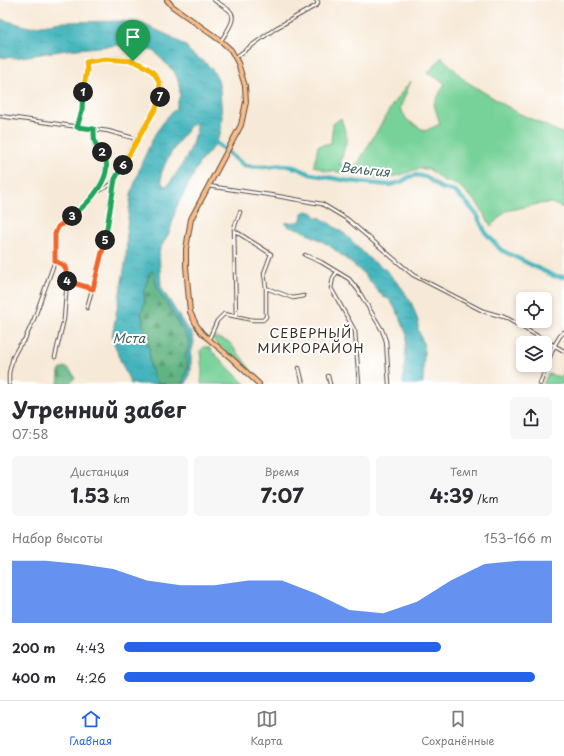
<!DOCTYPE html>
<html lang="ru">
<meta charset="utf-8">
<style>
body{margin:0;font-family:"Playpen Sans",sans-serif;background:#f7f7f7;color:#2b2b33;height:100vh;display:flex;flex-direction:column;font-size:15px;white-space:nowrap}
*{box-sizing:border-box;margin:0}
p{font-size:13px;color:#7c7c81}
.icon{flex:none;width:22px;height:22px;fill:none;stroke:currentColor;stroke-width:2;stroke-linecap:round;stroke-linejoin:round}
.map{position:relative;height:384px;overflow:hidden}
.side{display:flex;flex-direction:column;background:#fff;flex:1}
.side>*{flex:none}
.controls{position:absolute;left:516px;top:292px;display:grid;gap:8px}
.controls a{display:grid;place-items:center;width:36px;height:36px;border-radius:6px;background:#fff;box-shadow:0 2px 6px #0003;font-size:20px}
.pin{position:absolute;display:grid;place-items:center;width:34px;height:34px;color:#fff;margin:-41px -17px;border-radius:50% 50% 50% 0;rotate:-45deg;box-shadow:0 0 4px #0007}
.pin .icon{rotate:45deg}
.km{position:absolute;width:20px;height:20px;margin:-10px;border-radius:50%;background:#222;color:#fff;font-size:11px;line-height:20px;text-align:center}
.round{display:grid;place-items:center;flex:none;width:42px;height:42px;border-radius:6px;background:#f7f7f7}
.summary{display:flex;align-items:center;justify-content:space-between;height:68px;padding:0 12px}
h1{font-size:22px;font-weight:700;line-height:30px}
.stats{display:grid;grid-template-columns:repeat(3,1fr);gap:6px;height:68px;padding:4px 12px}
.stats div{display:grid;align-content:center;border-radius:6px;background:#f7f7f7;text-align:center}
.stats b{font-size:20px;font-weight:700}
.stats small{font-size:11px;font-weight:400}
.stats p{font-size:11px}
.chart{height:112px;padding:8px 12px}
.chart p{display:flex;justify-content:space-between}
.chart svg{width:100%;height:72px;margin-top:4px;fill:#2563eb;opacity:.7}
ul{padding:0 12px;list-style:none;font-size:13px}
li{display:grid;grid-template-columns:64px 48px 1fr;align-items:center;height:30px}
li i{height:10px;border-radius:5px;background:#2563eb}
.dock{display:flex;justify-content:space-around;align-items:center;height:56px;border-top:1px solid #e1e1e2;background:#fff;font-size:11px;color:#7c7c81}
.dock a{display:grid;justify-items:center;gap:2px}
.dock .on{color:#2563eb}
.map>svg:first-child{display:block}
.grass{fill:#77d299;stroke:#597e5c}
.forest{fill:url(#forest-firs);stroke:#4e6f50}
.water{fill:url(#water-ripples);stroke:#40706e;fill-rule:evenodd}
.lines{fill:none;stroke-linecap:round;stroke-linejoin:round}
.river{stroke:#45b5bd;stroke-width:4.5}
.minor-casing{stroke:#57473a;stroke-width:4.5}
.primary-casing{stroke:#57473a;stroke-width:6}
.minor{stroke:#fff;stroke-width:2.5}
.primary{stroke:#f9bc8a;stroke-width:4}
.split-1-casing{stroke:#fff;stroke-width:8}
.split-2-casing{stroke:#fff;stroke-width:8}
.split-3-casing{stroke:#fff;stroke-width:8}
.split-4-casing{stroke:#fff;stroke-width:8}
.split-5-casing{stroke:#fff;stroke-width:8}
.split-6-casing{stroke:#fff;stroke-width:8}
.split-7-casing{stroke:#fff;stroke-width:8}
.split-8-casing{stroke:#fff;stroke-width:8}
.split-1{stroke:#f5b400;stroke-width:5}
.split-2{stroke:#22a559;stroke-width:5}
.split-3{stroke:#22a559;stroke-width:5}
.split-4{stroke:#f0652b;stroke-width:5}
.split-5{stroke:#f0652b;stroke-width:5}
.split-6{stroke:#22a559;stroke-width:5}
.split-7{stroke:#f5b400;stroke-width:5}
.split-8{stroke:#f5b400;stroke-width:5}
.labels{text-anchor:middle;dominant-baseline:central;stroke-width:4;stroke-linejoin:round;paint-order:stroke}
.water-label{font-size:13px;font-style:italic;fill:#3f625e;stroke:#fff}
.neighbourhood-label{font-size:13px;letter-spacing:1px;fill:#3b2a1e;stroke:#fff}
</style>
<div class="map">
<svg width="564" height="384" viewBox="0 0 564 384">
<defs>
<pattern id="forest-firs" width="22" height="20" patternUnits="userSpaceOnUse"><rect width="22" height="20" fill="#61b481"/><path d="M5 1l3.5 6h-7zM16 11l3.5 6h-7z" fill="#519369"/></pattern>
<pattern id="water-ripples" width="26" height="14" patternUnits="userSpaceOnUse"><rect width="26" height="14" fill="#45b5bd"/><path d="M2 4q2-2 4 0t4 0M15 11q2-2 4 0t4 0" fill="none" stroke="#3b9399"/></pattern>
</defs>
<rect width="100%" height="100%" fill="#fff"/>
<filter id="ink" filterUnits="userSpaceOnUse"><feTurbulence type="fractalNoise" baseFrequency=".025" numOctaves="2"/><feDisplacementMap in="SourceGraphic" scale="8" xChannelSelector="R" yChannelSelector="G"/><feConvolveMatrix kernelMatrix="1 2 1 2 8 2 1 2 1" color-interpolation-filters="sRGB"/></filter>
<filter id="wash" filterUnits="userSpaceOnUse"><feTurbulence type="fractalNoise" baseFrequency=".012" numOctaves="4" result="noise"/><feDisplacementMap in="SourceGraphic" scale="16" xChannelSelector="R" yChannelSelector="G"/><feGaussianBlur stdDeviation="0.9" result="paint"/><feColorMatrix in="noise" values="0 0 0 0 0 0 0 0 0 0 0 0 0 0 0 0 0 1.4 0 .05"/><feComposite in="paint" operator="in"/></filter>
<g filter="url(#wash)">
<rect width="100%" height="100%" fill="#f7e9d7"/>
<path class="grass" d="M442,57L467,82L518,113L564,134V208L551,203L538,204L506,211L491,226L477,203L459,186L442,180L429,169H417L401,175L383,179L354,173L326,171L314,166L318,146L331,143L333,124L341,118L347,138L340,165H357L394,102L411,81L400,108L407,120L425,131L440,124L434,104L445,83L428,73Z
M214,337L227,341L230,343L253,372L256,378L213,340Z
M204,347H208L245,384H201L202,371L200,351Z
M564,369V384H543L548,374L561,377Z"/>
<path class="forest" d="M152,271L155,275C154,284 161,297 167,304L190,342L187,352V369L183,384H159L155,380L150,366L149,348L142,324L141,311L144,309L143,306L145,303L144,291L149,276L148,274Z
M63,367C70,368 72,371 75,378L69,384H58L59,371Z"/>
<path class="water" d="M0,19L29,27L61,22L122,21L143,24L172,37L187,47L189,51L196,57L202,60L212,69L218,79L220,90L222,118L221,132L215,145L200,162L176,208L170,231L159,251L161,287L185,326L190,331L193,337L194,342L191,353V370L189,373V376L186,384H183C184,375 191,365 185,357L190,342L167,304C161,297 154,284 155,275L152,271L148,274L149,276L144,291L145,303L143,306L144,309L141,311L143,322L142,324L149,348L150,366L155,380L159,384H165H131L120,360L112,337L126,259L127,227L131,194L142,162L155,134L168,116L176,108L180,95L179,83L175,73L154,51L122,45L66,50L16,58L0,57ZM194,123L196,124V133L194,135C192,153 178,171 168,185L164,186C162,183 161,180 161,177C161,165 185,130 194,123Z
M307,211L313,213L316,217L321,218L345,234L372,261L385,269L393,278L402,288L412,304L418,321V329L423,343L424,351L423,384H403L407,335L399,315L393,305L389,299L383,297L363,273L329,245L299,229L289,227L285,223L298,222L301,220L302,213Z"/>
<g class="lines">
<path class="river" d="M211,139L245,166L263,167L284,165L297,168L310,174L349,181L389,185L401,182L409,177L416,175L426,177L441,188L454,191L466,202L477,215L485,232L501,250L554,276L564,277"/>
</g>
</g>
<g filter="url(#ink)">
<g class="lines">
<defs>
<path id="minor" d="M214,0C219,4 226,7 230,11C238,19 225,33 221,41
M236,57L276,28L317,5L318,2L316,0
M0,116L108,131L137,139
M77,127L82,111V100L87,70L86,62C99,57 128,57 141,64C150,69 159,75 161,86C163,102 152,113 145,125C135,142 123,161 115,179L112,184L97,192
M208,186L277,196L322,204L347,219L413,275L483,311L504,317L564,351
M235,231L271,254L264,273L266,288L293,298L304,296
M305,255L321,262L349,279L358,290L382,330L386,341L389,384
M337,272L333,278L331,288L355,331L359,384
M67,281L93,289
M87,308L107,234L110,203L113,194L115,180
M236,316L234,228L240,212
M209,339L217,321L224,314L253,320H263L266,317V288
M55,357L64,319L67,281V269L65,266L55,261
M299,368L303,384
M328,376L330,384
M9,384V373L13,357L19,346L25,339L34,319L55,261V234L58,227L80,210L91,200L105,175L106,160L103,153L95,146L94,142L93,129
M540,384L554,346L560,336L564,332"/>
<path id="primary" d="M167,0L172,6L221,41L231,50L238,63L245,86L246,102L241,125L191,219L186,249V266L190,312L197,326L202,333L212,342L231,358L259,384"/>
</defs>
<use href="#minor" class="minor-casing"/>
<use href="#primary" class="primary-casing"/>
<use href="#minor" class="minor"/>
<use href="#primary" class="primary"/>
</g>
</g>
<g class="lines" filter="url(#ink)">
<defs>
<path id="split-1" d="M83,92L87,70L86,62L105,59L133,61"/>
<path id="split-2" d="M83,92L82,111L77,127L94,129C94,140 94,145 102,152"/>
<path id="split-3" d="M72,216C88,204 118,174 102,152"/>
<path id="split-4" d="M67,281C66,267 68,267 55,261V234L58,227L72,216"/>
<path id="split-5" d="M67,281L93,289L105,240"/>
<path id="split-6" d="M105,240L115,179L123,165"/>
<path id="split-7" d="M123,165L157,106L160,97"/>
<path id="split-8" d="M133,61C151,68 162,75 160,97"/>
</defs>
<use href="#split-1" class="split-1-casing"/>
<use href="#split-2" class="split-2-casing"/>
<use href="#split-3" class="split-3-casing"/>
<use href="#split-4" class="split-4-casing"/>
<use href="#split-5" class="split-5-casing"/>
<use href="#split-6" class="split-6-casing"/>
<use href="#split-7" class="split-7-casing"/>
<use href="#split-8" class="split-8-casing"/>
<use href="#split-1" class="split-1"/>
<use href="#split-2" class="split-2"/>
<use href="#split-3" class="split-3"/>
<use href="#split-4" class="split-4"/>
<use href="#split-5" class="split-5"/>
<use href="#split-6" class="split-6"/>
<use href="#split-7" class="split-7"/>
<use href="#split-8" class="split-8"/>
</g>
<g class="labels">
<g class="water-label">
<text transform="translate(365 169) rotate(6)">Вельгия</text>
<text x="129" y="337">Мста</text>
</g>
<g class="neighbourhood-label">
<text x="311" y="332">СЕВЕРНЫЙ<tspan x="311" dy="15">МИКРОРАЙОН</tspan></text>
</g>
</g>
</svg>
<div class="controls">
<a><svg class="icon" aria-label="locate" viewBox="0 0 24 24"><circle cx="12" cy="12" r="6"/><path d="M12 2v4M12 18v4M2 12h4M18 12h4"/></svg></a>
<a><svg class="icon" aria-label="layers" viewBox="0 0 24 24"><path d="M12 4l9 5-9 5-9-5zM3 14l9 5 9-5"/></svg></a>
</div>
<div class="pin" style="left:133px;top:61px;background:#1e9e55"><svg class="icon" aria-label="arrive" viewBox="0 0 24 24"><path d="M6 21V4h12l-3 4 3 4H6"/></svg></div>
<b class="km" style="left:83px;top:92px">1</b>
<b class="km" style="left:102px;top:152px">2</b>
<b class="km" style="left:72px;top:216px">3</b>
<b class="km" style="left:67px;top:281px">4</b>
<b class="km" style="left:105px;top:240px">5</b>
<b class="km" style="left:123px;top:165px">6</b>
<b class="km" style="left:160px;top:97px">7</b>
</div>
<section class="side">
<div class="summary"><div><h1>Утренний забег</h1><p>07:58</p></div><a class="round"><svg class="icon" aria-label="share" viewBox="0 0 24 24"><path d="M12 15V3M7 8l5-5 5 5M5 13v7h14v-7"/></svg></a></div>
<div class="stats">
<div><p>Дистанция</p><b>1.53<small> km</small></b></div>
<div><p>Время</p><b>7:07</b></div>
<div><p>Темп</p><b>4:39<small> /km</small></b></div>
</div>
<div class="chart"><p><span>Набор высоты</span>153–166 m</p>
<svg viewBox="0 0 160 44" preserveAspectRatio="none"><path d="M0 44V6L10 6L20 8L30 11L40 18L50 21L60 21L70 18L80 18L90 26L100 36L110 38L120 31L130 18L140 8L150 6L160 6V44z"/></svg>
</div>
<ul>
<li><b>200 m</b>4:43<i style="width:74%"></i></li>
<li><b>400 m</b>4:26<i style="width:96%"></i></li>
</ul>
</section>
<nav class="dock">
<a class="on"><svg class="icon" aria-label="home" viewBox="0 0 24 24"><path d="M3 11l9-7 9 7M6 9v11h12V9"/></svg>Главная</a>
<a><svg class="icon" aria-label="map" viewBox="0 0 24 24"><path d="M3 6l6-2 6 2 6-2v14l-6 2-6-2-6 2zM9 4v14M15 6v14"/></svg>Карта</a>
<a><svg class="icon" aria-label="saved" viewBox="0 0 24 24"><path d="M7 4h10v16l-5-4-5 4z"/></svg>Сохранённые</a>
</nav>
